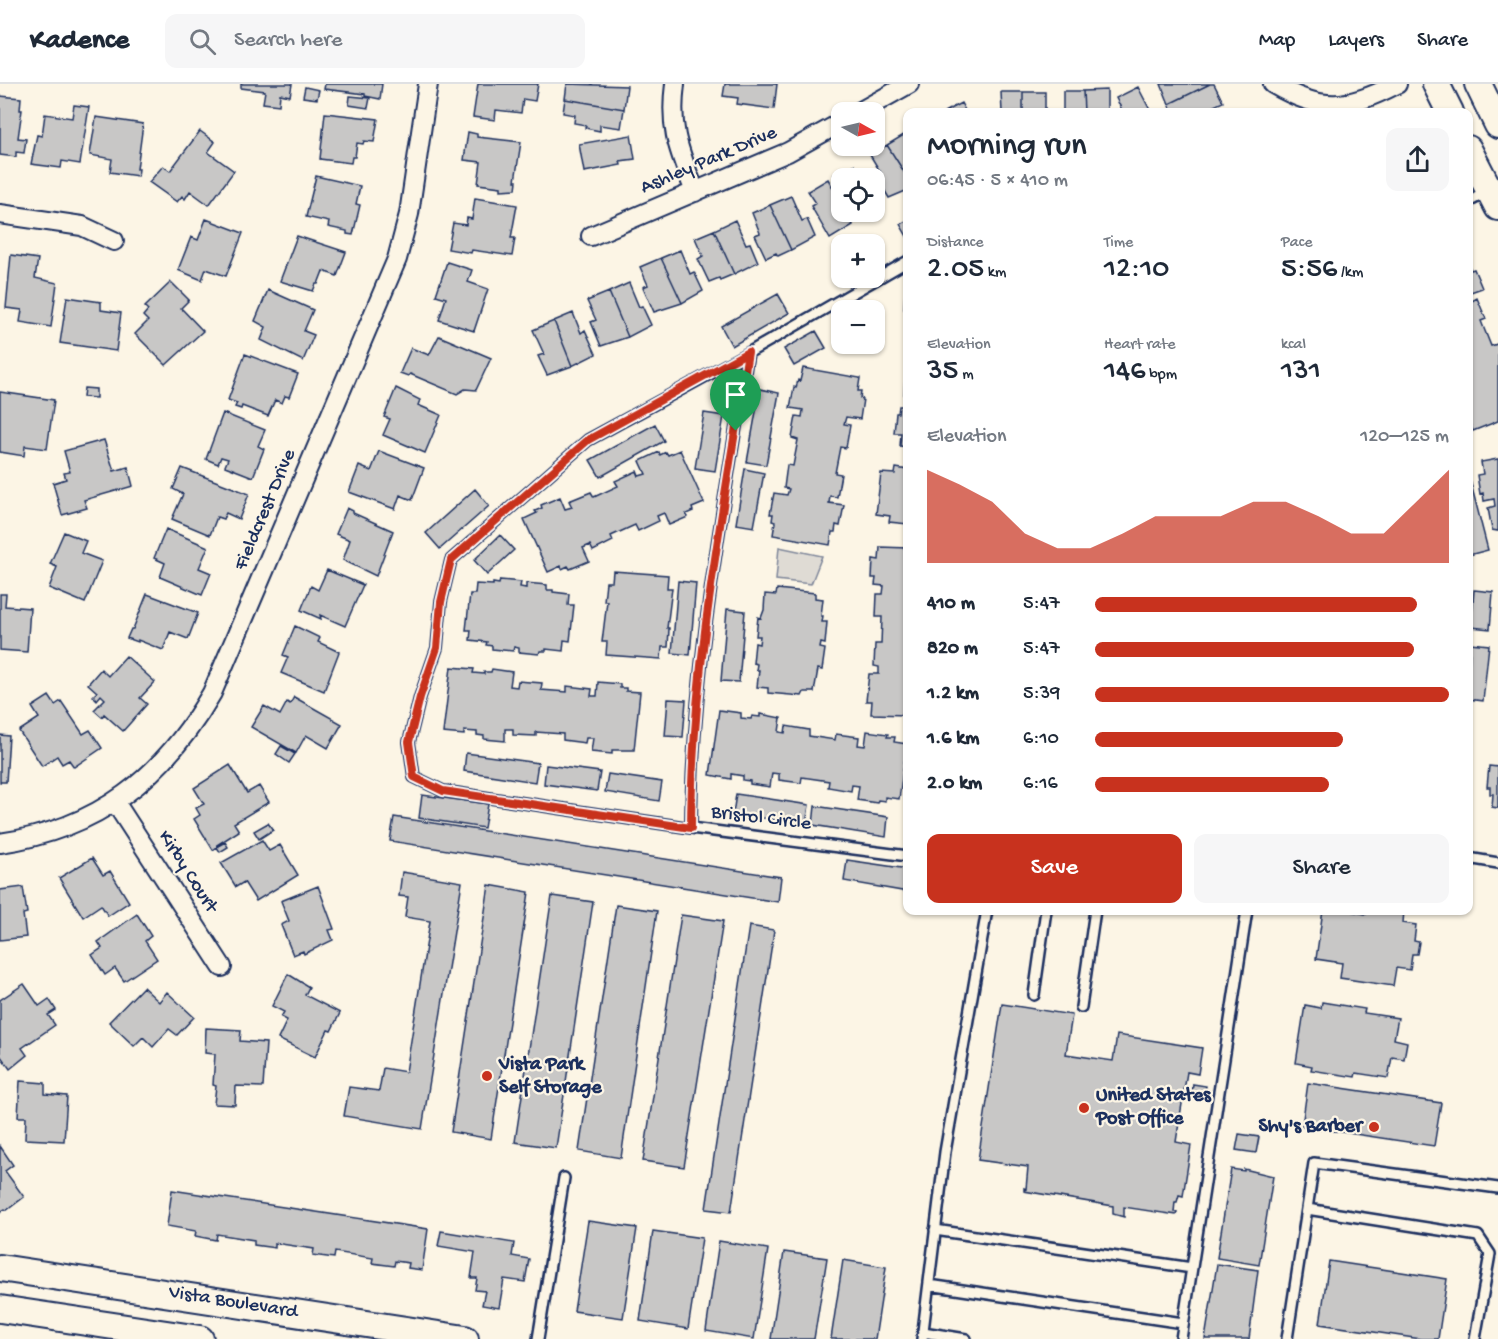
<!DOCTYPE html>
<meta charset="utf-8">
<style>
body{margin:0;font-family:"Gochi Hand",sans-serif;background:#f6f6f7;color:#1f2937;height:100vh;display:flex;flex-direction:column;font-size:22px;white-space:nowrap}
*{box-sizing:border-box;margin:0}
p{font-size:20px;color:#747a83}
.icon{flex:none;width:33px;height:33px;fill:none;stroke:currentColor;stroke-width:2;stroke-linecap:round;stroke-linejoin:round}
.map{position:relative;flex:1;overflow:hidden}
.sheet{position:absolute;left:903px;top:24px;width:570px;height:807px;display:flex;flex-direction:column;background:#fff;border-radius:12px;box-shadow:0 2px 4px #0004}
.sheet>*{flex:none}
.needle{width:39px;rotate:98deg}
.fabs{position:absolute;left:831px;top:18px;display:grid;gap:12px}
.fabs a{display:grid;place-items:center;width:54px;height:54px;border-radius:12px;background:#fff;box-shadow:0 2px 4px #0004;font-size:30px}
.pin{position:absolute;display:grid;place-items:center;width:51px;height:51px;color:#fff;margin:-62px -26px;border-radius:50% 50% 50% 0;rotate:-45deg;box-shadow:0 0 6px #0007}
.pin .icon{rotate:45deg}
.round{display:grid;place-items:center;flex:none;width:63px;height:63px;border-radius:12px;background:#f6f6f7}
.headline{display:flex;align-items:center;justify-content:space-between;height:102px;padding:0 24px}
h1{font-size:33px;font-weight:600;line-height:45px}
.metrics{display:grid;grid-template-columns:repeat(3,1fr);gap:9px;height:102px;padding:6px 24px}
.metrics div{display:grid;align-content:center}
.metrics b{font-size:30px;font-weight:600}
.metrics small{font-size:16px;font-weight:400}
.metrics p{font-size:16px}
.chart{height:168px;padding:12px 24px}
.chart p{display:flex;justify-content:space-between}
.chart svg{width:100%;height:108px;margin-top:6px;fill:#c8321e;opacity:.7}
.cta{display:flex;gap:12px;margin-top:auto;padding:12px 24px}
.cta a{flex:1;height:69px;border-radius:12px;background:#c8321e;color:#fff;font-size:24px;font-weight:600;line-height:69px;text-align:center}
.cta a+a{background:#f6f6f7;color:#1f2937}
ul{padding:0 24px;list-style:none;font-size:20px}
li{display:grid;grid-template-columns:96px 72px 1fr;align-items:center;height:45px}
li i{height:15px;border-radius:8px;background:#c8321e}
header{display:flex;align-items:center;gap:36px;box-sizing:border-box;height:84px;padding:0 30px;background:#fff;border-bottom:2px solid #e0e1e3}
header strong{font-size:28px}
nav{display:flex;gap:33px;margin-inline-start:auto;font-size:21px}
.search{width:420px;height:54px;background:#f6f6f7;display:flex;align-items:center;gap:15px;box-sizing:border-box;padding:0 21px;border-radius:12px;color:#747a83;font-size:22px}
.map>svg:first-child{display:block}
.green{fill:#dfdbd4;stroke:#7d8599;stroke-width:1.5}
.building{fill:#c8c7c6;stroke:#1b2f5e;stroke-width:1.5}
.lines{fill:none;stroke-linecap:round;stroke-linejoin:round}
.service-casing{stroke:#1b2f5e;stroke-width:14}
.minor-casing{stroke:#1b2f5e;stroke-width:22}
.secondary-casing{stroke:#1b2f5e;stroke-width:30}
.service{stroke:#fcf5e5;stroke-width:9}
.minor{stroke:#fcf5e5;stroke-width:18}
.secondary{stroke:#fcf5e5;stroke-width:26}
.route-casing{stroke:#fff;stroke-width:12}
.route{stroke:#c8321e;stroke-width:8}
.poi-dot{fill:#c8321e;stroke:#fcf5e5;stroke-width:2}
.labels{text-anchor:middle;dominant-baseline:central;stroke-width:4.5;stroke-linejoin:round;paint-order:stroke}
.street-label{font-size:20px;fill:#1b2f5e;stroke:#fcf5e5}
.poi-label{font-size:20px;font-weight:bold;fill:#1b2f5e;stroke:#fcf5e5;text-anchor:start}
</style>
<header>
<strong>Kadence</strong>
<div class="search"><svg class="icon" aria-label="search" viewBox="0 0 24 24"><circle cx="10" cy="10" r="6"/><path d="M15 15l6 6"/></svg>Search here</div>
<nav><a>Map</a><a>Layers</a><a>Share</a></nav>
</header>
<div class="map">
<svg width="1498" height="1255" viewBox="0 0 1498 1255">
<rect width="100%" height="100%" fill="#fcf5e5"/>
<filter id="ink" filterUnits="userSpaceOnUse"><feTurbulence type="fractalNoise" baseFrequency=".0167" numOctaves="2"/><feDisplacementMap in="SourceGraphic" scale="12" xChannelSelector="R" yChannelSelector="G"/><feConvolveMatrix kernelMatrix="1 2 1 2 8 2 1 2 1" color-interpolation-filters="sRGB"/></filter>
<g filter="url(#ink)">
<path class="green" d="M779,463L822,472L811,500L776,496Z"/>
<path class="building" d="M241,0H292L290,12L280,10L279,21L263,19L265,7L241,4Z
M325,0H382L380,15L365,12V10L324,5Z
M478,0H538L535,17L523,15L521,29L496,26L495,36L473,33Z
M567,0L627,2L624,25L565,15Z
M725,0H777L774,25L737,20L738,14L723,12Z
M1161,0H1210L1169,20Z
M1210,0H1214L1223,18L1205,26L1206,28H1173L1169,20Z
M305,3L319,6L317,15L303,13Z
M1138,3L1151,28H1123L1116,14Z
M1107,6V27L1112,28H1084L1083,7Z
M1063,7H1083L1084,28H1058H1063Z
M1001,8H1023V28H1002Z
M1023,8H1045V28H1050H1023Z
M0,12L21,14L20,26H22L18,54L26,55L24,69L16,68V73L0,71Z
M350,12L370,14L368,24L349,21Z
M565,15L624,25L621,44L600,41V47L585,44L586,41L574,39L575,31L563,29Z
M961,19L966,28H944Z
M74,21L89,23L80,80L62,77L61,84L31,80L37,51L42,52L45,30L72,34Z
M325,29L378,35L374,58L364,57L363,60L357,59L355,73H352L351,79L320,75Z
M96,33L143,40L137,85H139L138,92L110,88L112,75L90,71Z
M200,47L215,58L208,68L234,87L209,121L190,107L185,115L182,112L177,118L149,98L163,82L170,87Z
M468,48L477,50V53L521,58L515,97H517L516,105L501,106V103L478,100L481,78L464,76Z
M907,49H908V94L887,61Z
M631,51L635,75L620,77L621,81L584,88L579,60Z
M887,61L908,94V106L889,114L876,92L881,89L870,71Z
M854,81L861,94L866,91L868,94H842V104L834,91Z
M316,92L360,102L356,120L360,121L353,151L347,150V147L328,143L329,138L306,133Z
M828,95L839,114L842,128H845L853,141L830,155L811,122L816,119L808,107Z
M874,106L884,124L861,137L855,128H874Z
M791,112L802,137L807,135L815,153L791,166L770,121Z
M475,114L517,121L511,154H515L512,172L472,166L471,169L448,165L453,139L466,141L467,134L472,135Z
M770,121L791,166L778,172L776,169L766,174L755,151L760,149L752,129Z
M206,135L243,149L226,192L206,185L202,196L178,186L191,153L198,156Z
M735,136L746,160L750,159L758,178L734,190L714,146Z
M908,136V154L900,140Z
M714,146L734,190L720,196L719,194L709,198L698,175L703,172L695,154Z
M297,152L346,168L337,192L323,187L318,200H316L313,207L280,197Z
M680,166L690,190L694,188L703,207L682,219L661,174Z
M11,171L38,175L35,194L57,199L51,243L20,238L22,226L6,224Z
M661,174L682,219L654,228L643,203L648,201L640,183Z
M447,178L472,186L468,198L488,205L474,247L439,236L446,214L436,211Z
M1468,180L1471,186L1474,185L1482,204L1468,209Z
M171,198L189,216L181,224L203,247L166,281L135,250L148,237L143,232L148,226L145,223Z
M629,199L639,223L642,222L651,241L628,253L609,208Z
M268,206L313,226L304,247L314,251L303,277L261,256L266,243L255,237Z
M905,207H908V234H906V225H904Z
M609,208L628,253L601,262L591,238L596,236L587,217Z
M1468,209L1472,217L1477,214L1486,235L1481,237L1491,262L1497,260L1498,262V337L1473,347L1468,336Z
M778,210L789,229L732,262L721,242Z
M67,213L101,218V226L121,229L116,267L60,259Z
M871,216L881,233L874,236V226H852Z
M573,229L581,249L585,246L596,270L572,282L554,237Z
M554,237L572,282L547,291L538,272L544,270L533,246Z
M816,247L826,264L794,282L784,265Z
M439,252L491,274L476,306L465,305L457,310L410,290L408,292L400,289L411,264L429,271Z
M245,270L298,290L289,313L285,312L282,319L275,316L268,332L242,322L241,325L235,323L237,319L228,316Z
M803,284L860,294L858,307H861L860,314L863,315L860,335L846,333L844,340L850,341L846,364L840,363L835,389L841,390L837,413L830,412L829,419L844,421L840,442L836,441L835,448H832L830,461L773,451L775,438L772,437L773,430H770L774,409L787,411L789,405L784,404L787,381L793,382L798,356L792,354L796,332L802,333L803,326L790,324L794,303L796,304L798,296L800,297Z
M905,292H908V315H904Z
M84,304L96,305V314L83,313Z
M396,304L420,316L418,321L441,331L425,369L383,351L390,335L384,333Z
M760,305L779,309L766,381L747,378Z
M0,308L54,316L47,365L25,362L24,372L0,368Z
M899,322H908V363L900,362L901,349H894L896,329H898Z
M223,329L265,346L258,362L264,365L253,393L225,382L228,375L221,373L218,380L206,375Z
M704,329L724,332L715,387L695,384Z
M655,340L664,357L600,393L590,376Z
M104,356L114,387L128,383L133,402L84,416L87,424L62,431L53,399L66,395L64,389L70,388L64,367Z
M680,366L704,419L692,424L693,427L686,430L688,433L669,441L664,429L657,432L659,437L638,447L635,441L611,452L613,457L593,467L590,461L583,464L589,477L570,485L568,482L562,485L561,482L548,488L524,435L537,429L535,427L542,424L541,421L560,413L565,425L572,423L569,417L591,408L594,413L618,402L615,397L637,387L639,392L646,390L640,377L659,368L660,371L666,368L668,371Z
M379,367L424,384L412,416L400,411L395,425L349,408L359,382L371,387Z
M1498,375V447L1492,446L1488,424L1495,422L1494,415L1484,417L1483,409L1480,410L1477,391L1483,390L1481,378Z
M182,384L249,410L239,435L226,429L223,435L217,433L210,451L172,435L183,410L173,405Z
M896,384L908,386V440L889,438L890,432L876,430L881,389L895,390Z
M745,385L764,389L754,443L736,440Z
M1468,396H1470L1488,466L1469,471Z
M475,405L489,422L440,465L426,449Z
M347,424L353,427V429L393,447L376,492L343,476L350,456L336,450Z
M166,445L208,463L199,484L211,489L202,511L160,493L165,479L154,474Z
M64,448L86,457L81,469L102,477L85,519L49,504L57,483L50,480Z
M500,451L514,466L487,491L474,476Z
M880,463L908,464V631L871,630L872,617H866L869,590H879V583L874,582L875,560H881L882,533H876L877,510H883L884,502L875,501L876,494H872L873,475L879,476Z
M327,486L363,501L345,542L320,531L321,535L301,526L311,502L318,506Z
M613,487L668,491L667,504H672L667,544H669L668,563H662L661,575L606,571L607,558H602L607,517H604L606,498H612Z
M500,496L521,498L520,503L526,504V499L547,501V506H553V508L569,510L568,521H574L570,557L564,556L563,567L546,565V567H540L539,570L519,568V564L514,563L513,567L492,565V562L486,561L487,558L470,556L471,546H466L470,510H475L476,500L493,501V499L499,500Z
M678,497L696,499L690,571L672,569Z
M777,505L815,509V514L823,515L821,532H823L822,538H827L825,560L821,559L820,564L825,565L822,586L818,585L814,608H804L802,612L768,609V604L757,603L759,586H756L757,580L753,579L755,559L759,560L760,552H756L758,533L761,534L764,526L765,510L776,511Z
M1474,506L1493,508L1490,545L1471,543Z
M0,510H6L5,522L30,524L27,568L0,566Z
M147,510L198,529L188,555L170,548L163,566L138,556V558L127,554L131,545H133Z
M727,525L745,527L739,598L721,597Z
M295,542L320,554L318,558L339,568L324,607L281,589L288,573L283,571Z
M1470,559L1489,561L1483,617L1468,615Z
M126,572L155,598L140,614L147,620L123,647L104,630L102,633L94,626L105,615L101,611L97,616L93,612L97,608L88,600L101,585L108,592Z
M451,583L474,585L473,589L484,590V588H491L492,585L512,588L510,602L517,603L518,597L542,599L541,606L567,608V602L592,605L591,612H597L598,598L620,600V604H626V607L640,608L634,666H612V670L591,668L593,654H586L585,659L563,656V650L536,648V652L513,651V645H505V657L484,655V652L477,651V648L464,647V651L443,649Z
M49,612L55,621L61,617L83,650L90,646L102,664L74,683L69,676L62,680L57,672L42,682L19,647L39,634L32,623Z
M294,613L342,640L328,664L306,651L296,669L251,643L264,622L280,631L287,618L290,620Z
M668,615L686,616L683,653L665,652Z
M719,626L741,629V634L751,635L752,632L760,633V630L781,634L779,648L785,649L786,642L809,646V652L835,656L836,650L859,653L858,661L865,662L867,647L888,650L887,653H895L894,658L907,660L899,715L885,713V717L878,716L877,719L857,716L859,702L852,701L851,707L828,703L829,697L802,693L801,699L779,696V690L772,689L770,703L750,700V697L743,696V692L731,690V695L710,691Z
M0,651L9,652L6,698H0Z
M281,662L295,670L289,679L276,670Z
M466,669L538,679L535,698L464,687Z
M230,681L247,709L259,702L269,718L234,739L239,747L217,761L218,762L225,758L228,763L220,768L217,763L213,766L194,735L200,731L196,724L204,720L194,704Z
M546,681L600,688L597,707L544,700Z
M1489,682L1498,683V724L1492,723L1493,710H1490V703H1487Z
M608,690L662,698L659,717L605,708Z
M736,710L809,721L806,740L733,730Z
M422,711L488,720L484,744L419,734Z
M815,722L888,733L886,753L813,741Z
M394,733L781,793L778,818L390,757Z
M268,739L273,746L259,755L254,747Z
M262,756L269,767L280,761L298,791L256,817L244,798L236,803L221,779Z
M92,774L103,791L110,787L129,818L108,832L101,821L83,833L59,794Z
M847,776L908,785V808L844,797Z
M402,788L462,798L422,1045L344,1032L349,1003L379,1007L383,984L406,988L430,837L405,833L408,813L399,812Z
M489,801L529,808L491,1055L451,1048Z
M318,802L334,845L329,846L333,856L304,870L303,867L293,871L281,841L289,837L281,817Z
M23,803L27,829L23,830L26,853L0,856V806Z
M552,812L593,818L556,1064L515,1058Z
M616,821L657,827L621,1074L579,1067Z
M1323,826H1345L1366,830V826H1404L1403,839L1416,841L1414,857L1419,858L1417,870H1412L1410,886L1396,884L1393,902L1340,894L1342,879L1316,875Z
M137,830L151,852L145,857L157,875L124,897L115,884L105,891L92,871L102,864L98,858Z
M681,831L723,837L684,1083L643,1077Z
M749,842L774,846L731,1128L706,1125Z
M288,890L309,903L305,911L340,929L331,947L328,946L315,973L278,955L287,936L281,933L284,928L272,922Z
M24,900L39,922L49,915L56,926L48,931L55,941L22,964L27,971L10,985L0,971V916Z
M143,903L159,918L167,908L194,933L177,951L169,945L153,963L143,953L134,962L109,938Z
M1322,918L1365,925L1364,929L1398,934L1394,955L1407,958L1404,975L1392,973L1388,994L1356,989L1355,993L1311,986L1312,982L1296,979L1305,921L1321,924Z
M1002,920L1072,931L1066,970L1113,977L1117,951L1202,964L1198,990L1187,988L1176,1058L1191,1061L1183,1112L1179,1111L1177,1118H1175L1174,1128H1177L1176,1131L1124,1123V1133L1113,1130V1122L1024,1107V1104L1026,1105L1028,1083L978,1076Z
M206,944L241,946L240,957L266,959L263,1003L236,1002L235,1021L214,1020L216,1002L213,1001L215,970L205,969Z
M20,997L45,999V1010L67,1012L64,1057L25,1055L26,1033H18Z
M1308,999L1441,1019L1434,1062L1302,1042Z
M1193,1000L1206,1002L1204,1012L1192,1010Z
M1239,1050L1259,1053L1256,1069L1236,1066Z
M0,1062L13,1081L5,1087L24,1113L7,1126L5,1125L0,1128Z
M1231,1085L1244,1087V1085L1273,1092L1259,1181L1217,1174Z
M172,1106L428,1145L422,1186L408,1184L409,1179L395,1177L394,1182L372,1179L373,1174L335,1168L334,1174L313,1171L314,1165L275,1159V1164L254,1161V1156L217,1150L216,1156L195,1152L196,1147L167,1142Z
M588,1137L637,1144L623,1234L574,1227Z
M441,1147L514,1159L512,1172L529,1175L525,1198L504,1195L499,1224L482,1221L485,1207L475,1206L477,1194H471L475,1168L438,1162Z
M653,1147L702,1154L688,1245L640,1237Z
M719,1157L768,1165L754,1255L706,1247Z
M784,1168L827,1174L814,1255H771Z
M843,1176L886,1183L875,1255H831Z
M1329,1177L1447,1195L1438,1255H1421L1320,1240Z
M1217,1180L1258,1186L1249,1255H1205Z"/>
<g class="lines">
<defs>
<path id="service" d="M1468,118L1487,108
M908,177L748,269L588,356L451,476L441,518L437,564L420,613L409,658L414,693L443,707L691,744L908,772
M691,744C692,584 723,426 748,269
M1468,774L1498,779
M1034,911L1046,826
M1081,923L1095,826
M1307,1125L1478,1152L1490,1170L1475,1255
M935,1146L1192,1184
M929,1201L1183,1239
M923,1248L966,1255
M538,1255L564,1094
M922,1255L945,1068L987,826
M1181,1255L1247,826
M1287,1255L1314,1079L1498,1104"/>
<path id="minor" d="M675,0C669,46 679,66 695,108
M1273,0C1322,29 1348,25 1397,0
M859,28L909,0
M0,130L82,142L114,157
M591,152L788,68L842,38
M115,718L222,883
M0,759C98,745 163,694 212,609L397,175L409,130L428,0"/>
<path id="secondary" d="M1436,0L1450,28
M1478,0L1498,41
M1468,65L1498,123
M0,1184L465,1255
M0,1225L200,1255"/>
</defs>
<use href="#service" class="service-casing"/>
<use href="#minor" class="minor-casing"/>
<use href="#secondary" class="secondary-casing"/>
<use href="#service" class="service"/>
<use href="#minor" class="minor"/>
<use href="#secondary" class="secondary"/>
</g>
</g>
<g class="lines" filter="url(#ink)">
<defs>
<path id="route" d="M748,268C723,426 692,584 691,744L443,707L414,693L409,658L420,613L437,564L441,518L451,476L588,356Z"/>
</defs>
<use href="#route" class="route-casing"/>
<use href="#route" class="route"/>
</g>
<g class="poi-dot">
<circle cx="487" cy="992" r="6"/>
<circle cx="1084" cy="1024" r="6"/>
<circle cx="1374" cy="1043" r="6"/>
</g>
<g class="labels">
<g class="street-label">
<text transform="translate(709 77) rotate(-23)">Ashley Park Drive</text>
<text transform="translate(266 426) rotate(-67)">Fieldcrest Drive</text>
<text transform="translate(761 735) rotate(7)">Bristol Circle</text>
<text transform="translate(187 788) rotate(57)">Kirby Court</text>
<text transform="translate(233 1219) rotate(9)">Vista Boulevard</text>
</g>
<g class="poi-label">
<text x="499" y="981">Vista Park<tspan x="499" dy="23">Self Storage</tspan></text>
<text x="1096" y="1012">United States<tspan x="1096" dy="23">Post Office</tspan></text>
<text x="1362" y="1043" text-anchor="end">Shy's Barber</text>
</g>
</g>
</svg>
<div class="fabs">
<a><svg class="needle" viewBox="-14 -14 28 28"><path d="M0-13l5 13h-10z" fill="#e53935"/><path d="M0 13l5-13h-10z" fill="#747a83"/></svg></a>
<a><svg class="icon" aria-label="locate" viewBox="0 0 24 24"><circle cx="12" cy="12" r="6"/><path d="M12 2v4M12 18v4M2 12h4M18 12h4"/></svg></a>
<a>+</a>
<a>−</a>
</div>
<div class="pin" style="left:736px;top:347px;background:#1e9e55"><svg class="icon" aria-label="arrive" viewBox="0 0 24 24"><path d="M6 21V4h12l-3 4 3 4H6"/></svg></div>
<section class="sheet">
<div class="headline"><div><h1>Morning run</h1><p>06:45 · 5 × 410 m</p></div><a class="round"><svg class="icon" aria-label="share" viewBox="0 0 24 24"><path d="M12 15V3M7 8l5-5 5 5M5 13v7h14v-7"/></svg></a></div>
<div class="metrics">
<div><p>Distance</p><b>2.05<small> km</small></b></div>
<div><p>Time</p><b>12:10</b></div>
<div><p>Pace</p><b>5:56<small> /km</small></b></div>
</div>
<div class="metrics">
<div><p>Elevation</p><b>35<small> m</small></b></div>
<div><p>Heart rate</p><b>146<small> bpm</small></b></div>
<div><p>kcal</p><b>131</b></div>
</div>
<div class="chart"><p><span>Elevation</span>120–125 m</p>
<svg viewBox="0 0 160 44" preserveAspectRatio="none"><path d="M0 44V6L10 12L20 19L30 32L40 38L50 38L60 32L70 25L80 25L90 25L100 19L110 19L120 25L130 32L140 32L150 19L160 6V44z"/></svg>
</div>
<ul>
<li><b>410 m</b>5:47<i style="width:91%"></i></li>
<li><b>820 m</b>5:47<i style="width:90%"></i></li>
<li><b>1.2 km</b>5:39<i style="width:100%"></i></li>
<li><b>1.6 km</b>6:10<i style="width:70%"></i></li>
<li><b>2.0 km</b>6:16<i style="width:66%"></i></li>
</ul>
<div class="cta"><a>Save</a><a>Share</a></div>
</section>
</div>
